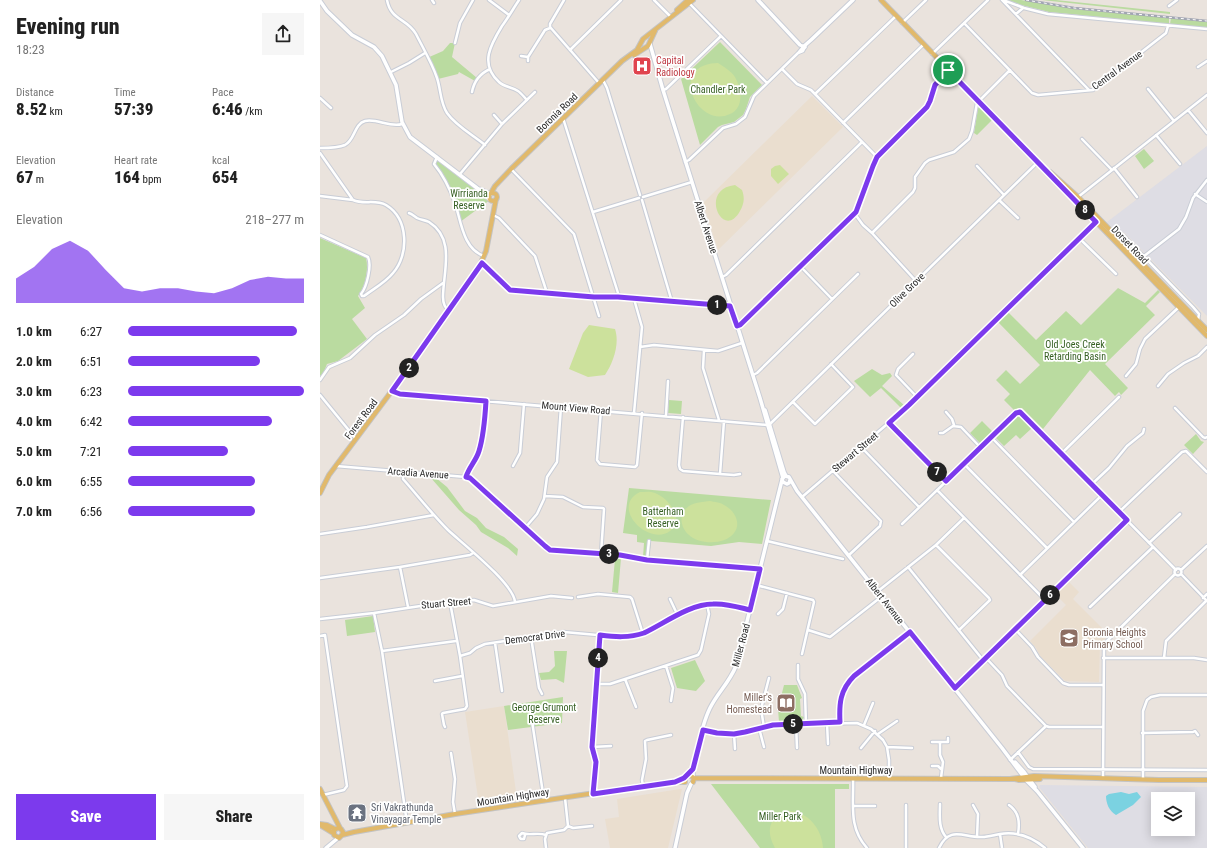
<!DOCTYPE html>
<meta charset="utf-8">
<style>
body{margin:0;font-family:"Roboto Condensed",sans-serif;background:#f6f6f6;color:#222;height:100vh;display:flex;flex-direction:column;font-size:15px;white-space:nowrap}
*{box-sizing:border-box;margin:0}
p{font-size:13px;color:#767676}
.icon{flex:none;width:22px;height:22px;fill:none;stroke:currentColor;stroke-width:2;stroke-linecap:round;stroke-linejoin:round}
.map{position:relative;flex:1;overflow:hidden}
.drawer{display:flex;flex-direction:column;background:#fff;width:320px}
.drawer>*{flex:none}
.fabs{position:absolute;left:831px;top:792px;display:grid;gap:8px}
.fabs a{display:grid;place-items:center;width:44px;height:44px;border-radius:0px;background:#fff;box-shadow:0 2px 10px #0003;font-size:20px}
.pin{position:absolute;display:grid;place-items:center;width:34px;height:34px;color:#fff;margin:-17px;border:2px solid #fff;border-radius:50%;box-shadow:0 1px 4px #0007}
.km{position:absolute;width:20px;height:20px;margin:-10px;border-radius:50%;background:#222;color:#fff;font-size:11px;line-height:20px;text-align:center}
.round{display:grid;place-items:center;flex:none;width:42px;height:42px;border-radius:0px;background:#f6f6f6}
.overview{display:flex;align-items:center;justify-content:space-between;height:68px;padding:0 16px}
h1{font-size:22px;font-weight:800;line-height:30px}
.figures{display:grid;grid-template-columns:repeat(3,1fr);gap:6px;height:68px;padding:4px 16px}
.figures div{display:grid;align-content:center}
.figures b{font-size:17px;font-weight:800}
.figures small{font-size:11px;font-weight:400}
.figures p{font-size:11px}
.chart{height:112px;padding:8px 16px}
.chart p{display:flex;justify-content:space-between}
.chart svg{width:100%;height:72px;margin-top:4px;fill:#7c3aed;opacity:.7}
.button{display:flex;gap:8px;margin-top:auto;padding:8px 16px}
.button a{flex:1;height:46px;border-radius:0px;background:#7c3aed;color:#fff;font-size:16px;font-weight:800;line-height:46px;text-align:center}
.button a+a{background:#f6f6f6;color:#222}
ul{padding:0 16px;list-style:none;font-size:13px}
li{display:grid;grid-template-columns:64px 48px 1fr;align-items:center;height:30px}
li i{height:10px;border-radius:5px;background:#7c3aed}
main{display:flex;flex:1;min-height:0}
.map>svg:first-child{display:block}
.industrial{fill:#dedde4;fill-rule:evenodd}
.education{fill:#eadecf}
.green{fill:#badba0}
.pitch{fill:#cce19c}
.water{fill:#7bd2e1}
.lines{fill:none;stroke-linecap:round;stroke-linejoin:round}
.minor-casing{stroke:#c9cdd6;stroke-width:4.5}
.secondary-casing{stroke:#c9cdd6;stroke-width:5.5}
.primary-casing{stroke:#c3c3c3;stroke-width:6}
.minor{stroke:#fff;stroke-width:2.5}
.secondary{stroke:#fff;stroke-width:3.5}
.primary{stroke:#e1b96b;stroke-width:4}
.rail-casing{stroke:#a1a5b2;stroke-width:2.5}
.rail{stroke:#fff;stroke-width:1;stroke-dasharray:3;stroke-linecap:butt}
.route-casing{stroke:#fff;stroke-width:8}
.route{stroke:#7c3aed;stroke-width:5}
.labels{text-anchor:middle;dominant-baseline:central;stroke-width:3.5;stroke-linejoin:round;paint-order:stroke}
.health-label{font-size:10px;fill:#be3a42;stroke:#fff;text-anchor:start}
.street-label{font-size:10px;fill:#2a2a2a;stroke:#fff}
.park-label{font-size:10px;fill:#355f22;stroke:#fff}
.education-label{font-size:10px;fill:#785e54;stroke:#fff;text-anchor:start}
.worship-label{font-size:10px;fill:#5b616d;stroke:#fff;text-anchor:start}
</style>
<main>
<section class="drawer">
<div class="overview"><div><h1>Evening run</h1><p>18:23</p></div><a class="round"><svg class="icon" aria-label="share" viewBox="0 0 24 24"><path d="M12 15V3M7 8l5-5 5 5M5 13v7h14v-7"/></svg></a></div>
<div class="figures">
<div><p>Distance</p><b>8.52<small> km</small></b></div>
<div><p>Time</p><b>57:39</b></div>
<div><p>Pace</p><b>6:46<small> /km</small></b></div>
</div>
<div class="figures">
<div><p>Elevation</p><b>67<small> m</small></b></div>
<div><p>Heart rate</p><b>164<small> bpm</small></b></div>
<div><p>kcal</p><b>654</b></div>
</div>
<div class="chart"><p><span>Elevation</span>218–277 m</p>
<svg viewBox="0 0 160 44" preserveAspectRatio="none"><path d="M0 44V29L10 22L20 11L30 6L40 12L50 24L60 35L70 37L80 35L90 35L100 37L110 38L120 35L130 30L140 28L150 29L160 29V44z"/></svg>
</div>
<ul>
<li><b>1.0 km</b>6:27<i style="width:96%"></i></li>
<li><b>2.0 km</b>6:51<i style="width:75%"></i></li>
<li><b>3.0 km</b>6:23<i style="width:100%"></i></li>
<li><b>4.0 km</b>6:42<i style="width:82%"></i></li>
<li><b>5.0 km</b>7:21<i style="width:57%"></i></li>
<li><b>6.0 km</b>6:55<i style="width:72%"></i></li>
<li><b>7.0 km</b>6:56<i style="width:72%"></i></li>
</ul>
<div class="button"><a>Save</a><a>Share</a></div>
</section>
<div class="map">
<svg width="887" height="848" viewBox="0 0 887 848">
<rect width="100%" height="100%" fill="#eae3dd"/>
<path class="industrial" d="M887,146V316L805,233L794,229L787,222Z
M720,785L887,787V848H768L719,787ZM838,799H868V829H838Z"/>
<path class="education" d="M492,96L523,127L398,250L383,203Z
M748,581L759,592L753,599L789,635L780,644L779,682L745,681L720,656L716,648L710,641L746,605L735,594Z
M184,706L197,799L159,804L145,712Z
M360,789H362L348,848H290L285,819L299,817L297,799Z"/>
<path class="green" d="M687,0H701L754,9L849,18V24L729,12L701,5Z
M722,0H736L850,12V14Z
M851,18L887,22V28L850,24Z
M400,42L442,85L430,97L426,109L423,115L414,122L402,125L398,127L380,145L361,79Z
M130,43H135L132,57L157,78L155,81L139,72L138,74L118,79L107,58L123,51Z
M658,108H660L672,120L657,135L654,133Z
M824,149L834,161L824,169L815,156Z
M117,157L170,200L140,222C135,201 127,180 114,163Z
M0,238L46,258C49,270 45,287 38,296L45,308L32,319L47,339L18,361L7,364L3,374L0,376Z
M798,288L825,303L838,290L840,292L826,306L835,315L785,364L808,388L801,395L799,392L795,396L770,370L723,429L702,408H698L695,411L684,400L690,394L676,380L686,370L700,384L720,365L678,322L688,312L716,340L746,311L761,325Z
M552,369L562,375L570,373L572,376L562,386L584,405L581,408L561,388L550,397L534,381Z
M349,400L362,401L361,414L348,413Z
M698,415L712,428L700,439L696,435L684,446L675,437Z
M662,421L673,432L660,443L650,433Z
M876,434L881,441L884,442L873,454L864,445Z
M111,478H116L127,487L145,511L157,518L166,528L184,537L198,549L197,556L188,548L161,532L156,525L139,510Z
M309,488L451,500L442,544L419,542L391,546L331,541L329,558L323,557L324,543L317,542V535L303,533Z
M294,558H301L298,593L292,592L295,559Z
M53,616L55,632L27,636L25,620Z
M234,651H247L244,683L236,679L221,680L219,673L229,672L235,666Z
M375,660L385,681L376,691L357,688L351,668Z
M464,685H477L482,698L480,699L481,716L484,717L482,721L459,722L458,709Z
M243,697L242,723L188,730L184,706Z
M391,784H529V789H515V848H440Z"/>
<path class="pitch" d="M398,63C404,67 411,71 415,77C422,89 424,108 410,114C377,130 347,64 398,63Z
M460,165L469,174L458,184L451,176V169L455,166Z
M415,185L422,190C425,198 424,204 420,211C403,242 378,189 415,185Z
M269,325L295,329C300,344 293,363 285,375L268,377L249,369L263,333Z
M320,492C325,492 330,491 335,493C349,498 365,520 350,531C329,547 289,507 320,492Z
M390,501C394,502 400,502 404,505C414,510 422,523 414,533C405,545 380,545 369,535C360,527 358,514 369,506C375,502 383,502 390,501Z
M466,811C487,810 502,828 503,848H455C446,832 448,818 466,811Z"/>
<path class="water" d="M801,792L809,794L817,792L821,797L813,805L796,815C789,811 786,803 786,796L789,794Z"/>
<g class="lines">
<defs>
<path id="minor" d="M67,0C71,21 87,18 96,34C103,48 112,63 117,78C121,90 120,102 127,113C136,126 153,135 165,145
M112,0L114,3
M169,0L189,15
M199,0C193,9 188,18 182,26C171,44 159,64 179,82C184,87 192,87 198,91C201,93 204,97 207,100
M244,0L230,24V27L279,83
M334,0L351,17
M682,0L769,90
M683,0L704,8L728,14L887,29
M369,3L447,83
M849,6L857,0
M696,14L703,8
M582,23L606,0
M644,23L712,93L718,95L773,90L846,33L848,26
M135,43L140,23L153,0
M250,50L301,0
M478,53L483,51L485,47
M612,54L668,0
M201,56L208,57V61
M208,57L225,30L230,28
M878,67L887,61
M462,69L477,84L491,90L557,157
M71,72L89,63L105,53
M283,80L287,88L320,195
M828,89L854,121
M343,90L346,89L401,36
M152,92C154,81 159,74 170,69
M495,94L576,16
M0,98L11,108
M868,110L887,133
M174,115L182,124
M243,118L298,293V297
M523,123L603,45
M836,135L860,164
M762,139L792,170
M0,148C7,148 18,148 25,145C35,140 34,124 45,121C57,118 70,128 82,124
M0,153L33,200C44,205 55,199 66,205C89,219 89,255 73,273C65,283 53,289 44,296H42
M117,157L114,164C123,175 130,189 135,203C141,221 143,249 164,256
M365,162L369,160L403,128L416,124L425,117L434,96L478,53L483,47
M657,166L684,195
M794,168L817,197
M191,169L254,234L279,316
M140,174L182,124L215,92
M875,194L887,202
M0,196L33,200
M323,197L372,182
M758,197L887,95
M322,200L352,302
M679,200L698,218
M273,212L319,198
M89,213C92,214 94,216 97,218C101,220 105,220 109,222C136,239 123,272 123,297C123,303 124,307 129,311
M535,214L543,225L552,233L596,281
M173,215L179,218L215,256L227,293
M792,231L804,236L873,307L879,314L878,320
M552,233L593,192L595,188V177L605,163L609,160L634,152L649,139L652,131L657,103L690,70
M0,235L48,257C52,265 47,287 41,294L42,296
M759,238L796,274
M819,260L859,229L866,217L873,198L887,180
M162,263L190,290L274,297H298L410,306
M481,267L512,299
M402,277L406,275L542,142
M314,299L322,327L314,413
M417,326L422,323L438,308L536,212L553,166L557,157L607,107L611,101L615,85L628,70
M320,347L334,345L398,351L422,343
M384,350L383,368L399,420
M593,354L578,369L576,375L597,397
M433,375L437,373L538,274
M806,376L816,364L820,349L825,339L859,307
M0,380L9,367L30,358L55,335L84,315L101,299L123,283
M838,386L848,374L864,363L878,356L887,347
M72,391L80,394L447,425
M0,395L36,439
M473,402L495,424L533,387L511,364
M855,408L883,437L885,438L887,437
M281,410L277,460L280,464L315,467L317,465L322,413
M626,412L632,419L634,425
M346,415L348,381
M363,417L359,465L360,469L363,471L400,474L404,421
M569,423L626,481
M450,424L718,162
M620,433H623L633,426L641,427L661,448
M671,437L754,522
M541,447L599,507
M741,454L799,397
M644,464L727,548
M16,466L146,477L150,478L225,546L231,550L300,555L327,560L440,569
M193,466L200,453L204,404
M513,471L561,521L560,526L529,555
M83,472V479C98,496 112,514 128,530C143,544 194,584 195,602
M400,474L414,475L420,474
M146,477C148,468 155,462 158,454C165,438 165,419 166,401
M771,485L789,468L807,446L823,433L824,429
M617,490L725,600
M225,496L243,497L263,507L283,508L284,509L281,554
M482,497L586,408L776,222
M799,512L862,452L866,451L887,472
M582,524L698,412L702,414L856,570
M205,528L217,514L224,499L227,477L237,462L241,407
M0,534L47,527L114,515
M447,541L523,559
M829,543L860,514
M616,545L669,598L670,600L639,630
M327,560L329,541
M80,567L88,607
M588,567L663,660
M854.5 572a3.5 3.5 0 1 1 7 0a3.5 3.5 0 1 1-7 0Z
M861,570L887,546
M861,574L887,601
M700,575L782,495
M0,578L80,567L150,555L153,553
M436,585L493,600L494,602L482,654
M558,591L616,545L644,518
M258,597L278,594L310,597L312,599L323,634
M883,598L887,594
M350,599L358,616
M770,607L833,547
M54,613L62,651L87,823
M458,614L463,609L467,593
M0,619L54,613L127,602L154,600L173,606L231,596L252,598
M695,629L712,647L718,657L743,683L749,685H783
M488,630L510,637L561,597
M0,636L5,635L27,786L24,790L3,795
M211,637L219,688L222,694
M175,643L182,691
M62,651L136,641
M140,656L150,653L156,648L165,644L244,632L300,637L311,636L323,634L373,609L387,604H402L430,610
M666,658L682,675L687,686L726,726L729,727H783
M783,658H874L887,660
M844,658L846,641L886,601
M478,665V679L485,694L486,724
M346,666L353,688L351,701
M305,679L316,707
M115,681L142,676
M277,684H290L378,655L381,650L389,614L387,604
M635,688L807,520
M212,721L224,800
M520,722C520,713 518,703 521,695C528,675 572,646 589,632
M507,723L508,744
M476,724L477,748
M544,725L553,703
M125,727L124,725L122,714L123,713L145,709L147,706L140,656L130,602
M444,727L441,709L449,678
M439,728L444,747
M383,730L397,733L414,734L453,725L537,723L551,729L563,740L567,747L569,760V778
M822,733L873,732L875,731L878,735
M414,734L415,749
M558,734L577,721
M612,742H628V738
M620,742V755L623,762L621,778
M272,747L291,746
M567,747L592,748
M541,748L555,731
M698,752L709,767L713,769L887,770
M131,753L135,779L133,802L135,814
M690,760L726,726
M612,766H618L622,770
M533,778C534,804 528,827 547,848
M783,778L784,647L787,641L855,574
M823,779V711L827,700L831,697L840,695H887
M323,786L322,780L326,759L325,741L327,740L351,735
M273,793L276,762L272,747L280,635
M620,804C620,815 618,828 626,837
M653,805L658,814L657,837
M689,805C699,812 700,822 698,834
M533,806H555
M248,826L253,828L272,826
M680,834L682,848
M205,835L204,839H201L200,838L199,836L202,833C209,836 218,832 226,835
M226,848L225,839L227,833L244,830L248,826L245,798
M586,848V805
M619,848C630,825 644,838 662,837C668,837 674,835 680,834C698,831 712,837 725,848"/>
<path id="secondary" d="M438,0L480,45L485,47
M0,1L7,11L32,35L54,47L62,56L76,85L82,122L90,137L157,188L169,199
M330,44L343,90L440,398L463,478
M483,47L491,40L533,0
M159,189L171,194
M445,410L464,472L466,476
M470,480L469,483L467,484L463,482L462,479L465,476L469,477L477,491L682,748L706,780L717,791L763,848
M695,762L704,772L715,787
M373,776V768C378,748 381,726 390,708C398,692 409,683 416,666L462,480
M6,848L18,838
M355,848L367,793L371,784"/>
<path id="primary" d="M561,0L887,336
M357,10L368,0
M314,55L328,46L335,31
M730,172L758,197L887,330
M169 197a4 4 0 1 1 8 0a4 4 0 1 1-8 0Z
M171,193L175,186L191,169L302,61L317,50L323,39L373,0
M0,493L9,475L68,396L158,270L166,251L176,199
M374,778L690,779L714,776L839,780H887
M695,779L699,780L720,779
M365,782V777L370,775L374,778L373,782
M0,789L20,828
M0,824L7,825L15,829
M0,825L13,833
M22,835L23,832L21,829L18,828L14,830V835L19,838L22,835L34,832L135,814L348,782H365"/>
</defs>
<use href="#minor" class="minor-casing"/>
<use href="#secondary" class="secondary-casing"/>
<use href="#primary" class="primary-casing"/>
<use href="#minor" class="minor"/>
<use href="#secondary" class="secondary"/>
<use href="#primary" class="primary"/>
<defs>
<path id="rail" d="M706,0L754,8L887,21"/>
</defs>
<use href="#rail" class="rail-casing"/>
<use href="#rail" class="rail"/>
</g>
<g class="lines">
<defs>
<path id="route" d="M628,70L776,222L589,405L569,423L626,481L696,413L700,412L807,520L635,688L590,632L534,676C520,690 519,704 520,722L453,725L425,732L414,734L397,733L383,730L373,769L364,778L355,782L273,794L276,762L272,747L280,635C295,637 309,638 324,633C345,623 370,604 393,604C406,603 418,607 430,610L440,569L327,560L300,555L230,550L225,546L150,478L146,477C149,467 156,461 159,451C164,435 165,418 166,401L80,394L72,391L162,263L190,290L274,297H298L410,306L417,326L420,325L536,212L553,166L557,157L607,107L610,101L615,85Z"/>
</defs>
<use href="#route" class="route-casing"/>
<use href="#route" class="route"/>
</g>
<defs>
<symbol id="hospital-square" viewBox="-11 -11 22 22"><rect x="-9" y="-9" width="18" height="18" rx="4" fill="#e0444e" stroke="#fff"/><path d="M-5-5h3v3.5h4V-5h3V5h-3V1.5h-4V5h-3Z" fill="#fff"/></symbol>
<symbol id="school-square" viewBox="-11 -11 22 22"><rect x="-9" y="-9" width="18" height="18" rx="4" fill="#8d6e63" stroke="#fff"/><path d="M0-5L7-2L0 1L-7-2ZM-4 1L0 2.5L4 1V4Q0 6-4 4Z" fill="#fff"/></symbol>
<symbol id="library-square" viewBox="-11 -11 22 22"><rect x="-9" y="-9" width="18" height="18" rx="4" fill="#8d6e63" stroke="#fff"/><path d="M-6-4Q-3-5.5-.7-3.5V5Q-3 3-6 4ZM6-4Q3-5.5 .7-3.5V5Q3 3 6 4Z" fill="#fff"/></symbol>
<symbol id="temple-square" viewBox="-11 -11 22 22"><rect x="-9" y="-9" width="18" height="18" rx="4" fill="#6b7280" stroke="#fff"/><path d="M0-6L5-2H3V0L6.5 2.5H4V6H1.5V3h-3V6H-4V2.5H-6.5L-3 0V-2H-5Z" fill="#fff"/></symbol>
</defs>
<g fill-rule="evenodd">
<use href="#hospital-square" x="311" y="55" width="22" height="22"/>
<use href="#school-square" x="738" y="627" width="22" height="22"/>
<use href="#library-square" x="455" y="692" width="22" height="22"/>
<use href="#temple-square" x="26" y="802" width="22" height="22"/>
</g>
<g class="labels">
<g class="health-label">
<text x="336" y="60">Capital<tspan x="336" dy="12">Radiology</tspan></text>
</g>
<g class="street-label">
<text transform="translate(797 70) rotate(-36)">Central Avenue</text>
<text transform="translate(237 113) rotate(-44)">Boronia Road</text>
<text transform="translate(386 227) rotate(72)">Albert Avenue</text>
<text transform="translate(810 245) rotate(46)">Dorset Road</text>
<text transform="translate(587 290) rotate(-44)">Olive Grove</text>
<text transform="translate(256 408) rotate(5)">Mount View Road</text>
<text transform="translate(41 419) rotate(-53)">Forest Road</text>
<text transform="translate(535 452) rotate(-40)">Stewart Street</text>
<text transform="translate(98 473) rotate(4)">Arcadia Avenue</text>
<text transform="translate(565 601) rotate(52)">Albert Avenue</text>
<text transform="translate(126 603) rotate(-5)">Stuart Street</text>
<text transform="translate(215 637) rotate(-7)">Democrat Drive</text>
<text transform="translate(421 645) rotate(-75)">Miller Road</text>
<text x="536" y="770">Mountain Highway</text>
<text transform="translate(193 797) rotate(-9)">Mountain Highway</text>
</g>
<g class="park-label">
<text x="398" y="89">Chandler Park</text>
<text x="149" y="193">Wirrianda<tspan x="149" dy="12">Reserve</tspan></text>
<text x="755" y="344">Old Joes Creek<tspan x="755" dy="12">Retarding Basin</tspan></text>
<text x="343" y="511">Batterham<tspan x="343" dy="12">Reserve</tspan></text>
<text x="224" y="707">George Grumont<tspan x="224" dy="12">Reserve</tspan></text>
<text x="460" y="816">Miller Park</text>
</g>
<g class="education-label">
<text x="763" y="632">Boronia Heights<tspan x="763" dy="12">Primary School</tspan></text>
<text x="452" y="697" text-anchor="end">Miller's<tspan x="452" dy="12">Homestead</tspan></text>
</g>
<g class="worship-label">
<text x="51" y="807">Sri Vakrathunda<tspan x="51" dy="12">Vinayagar Temple</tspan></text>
</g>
</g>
</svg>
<div class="fabs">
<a><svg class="icon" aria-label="layers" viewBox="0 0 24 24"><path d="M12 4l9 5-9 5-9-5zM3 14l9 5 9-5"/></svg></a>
</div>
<div class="pin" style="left:628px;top:70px;background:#1e9e55"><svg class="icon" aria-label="arrive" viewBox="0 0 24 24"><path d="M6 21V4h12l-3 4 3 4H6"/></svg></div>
<b class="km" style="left:397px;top:305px">1</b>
<b class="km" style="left:89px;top:368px">2</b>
<b class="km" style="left:289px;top:554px">3</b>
<b class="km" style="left:278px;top:658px">4</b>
<b class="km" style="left:473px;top:724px">5</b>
<b class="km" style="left:730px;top:595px">6</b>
<b class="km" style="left:617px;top:472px">7</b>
<b class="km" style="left:765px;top:210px">8</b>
</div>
</main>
